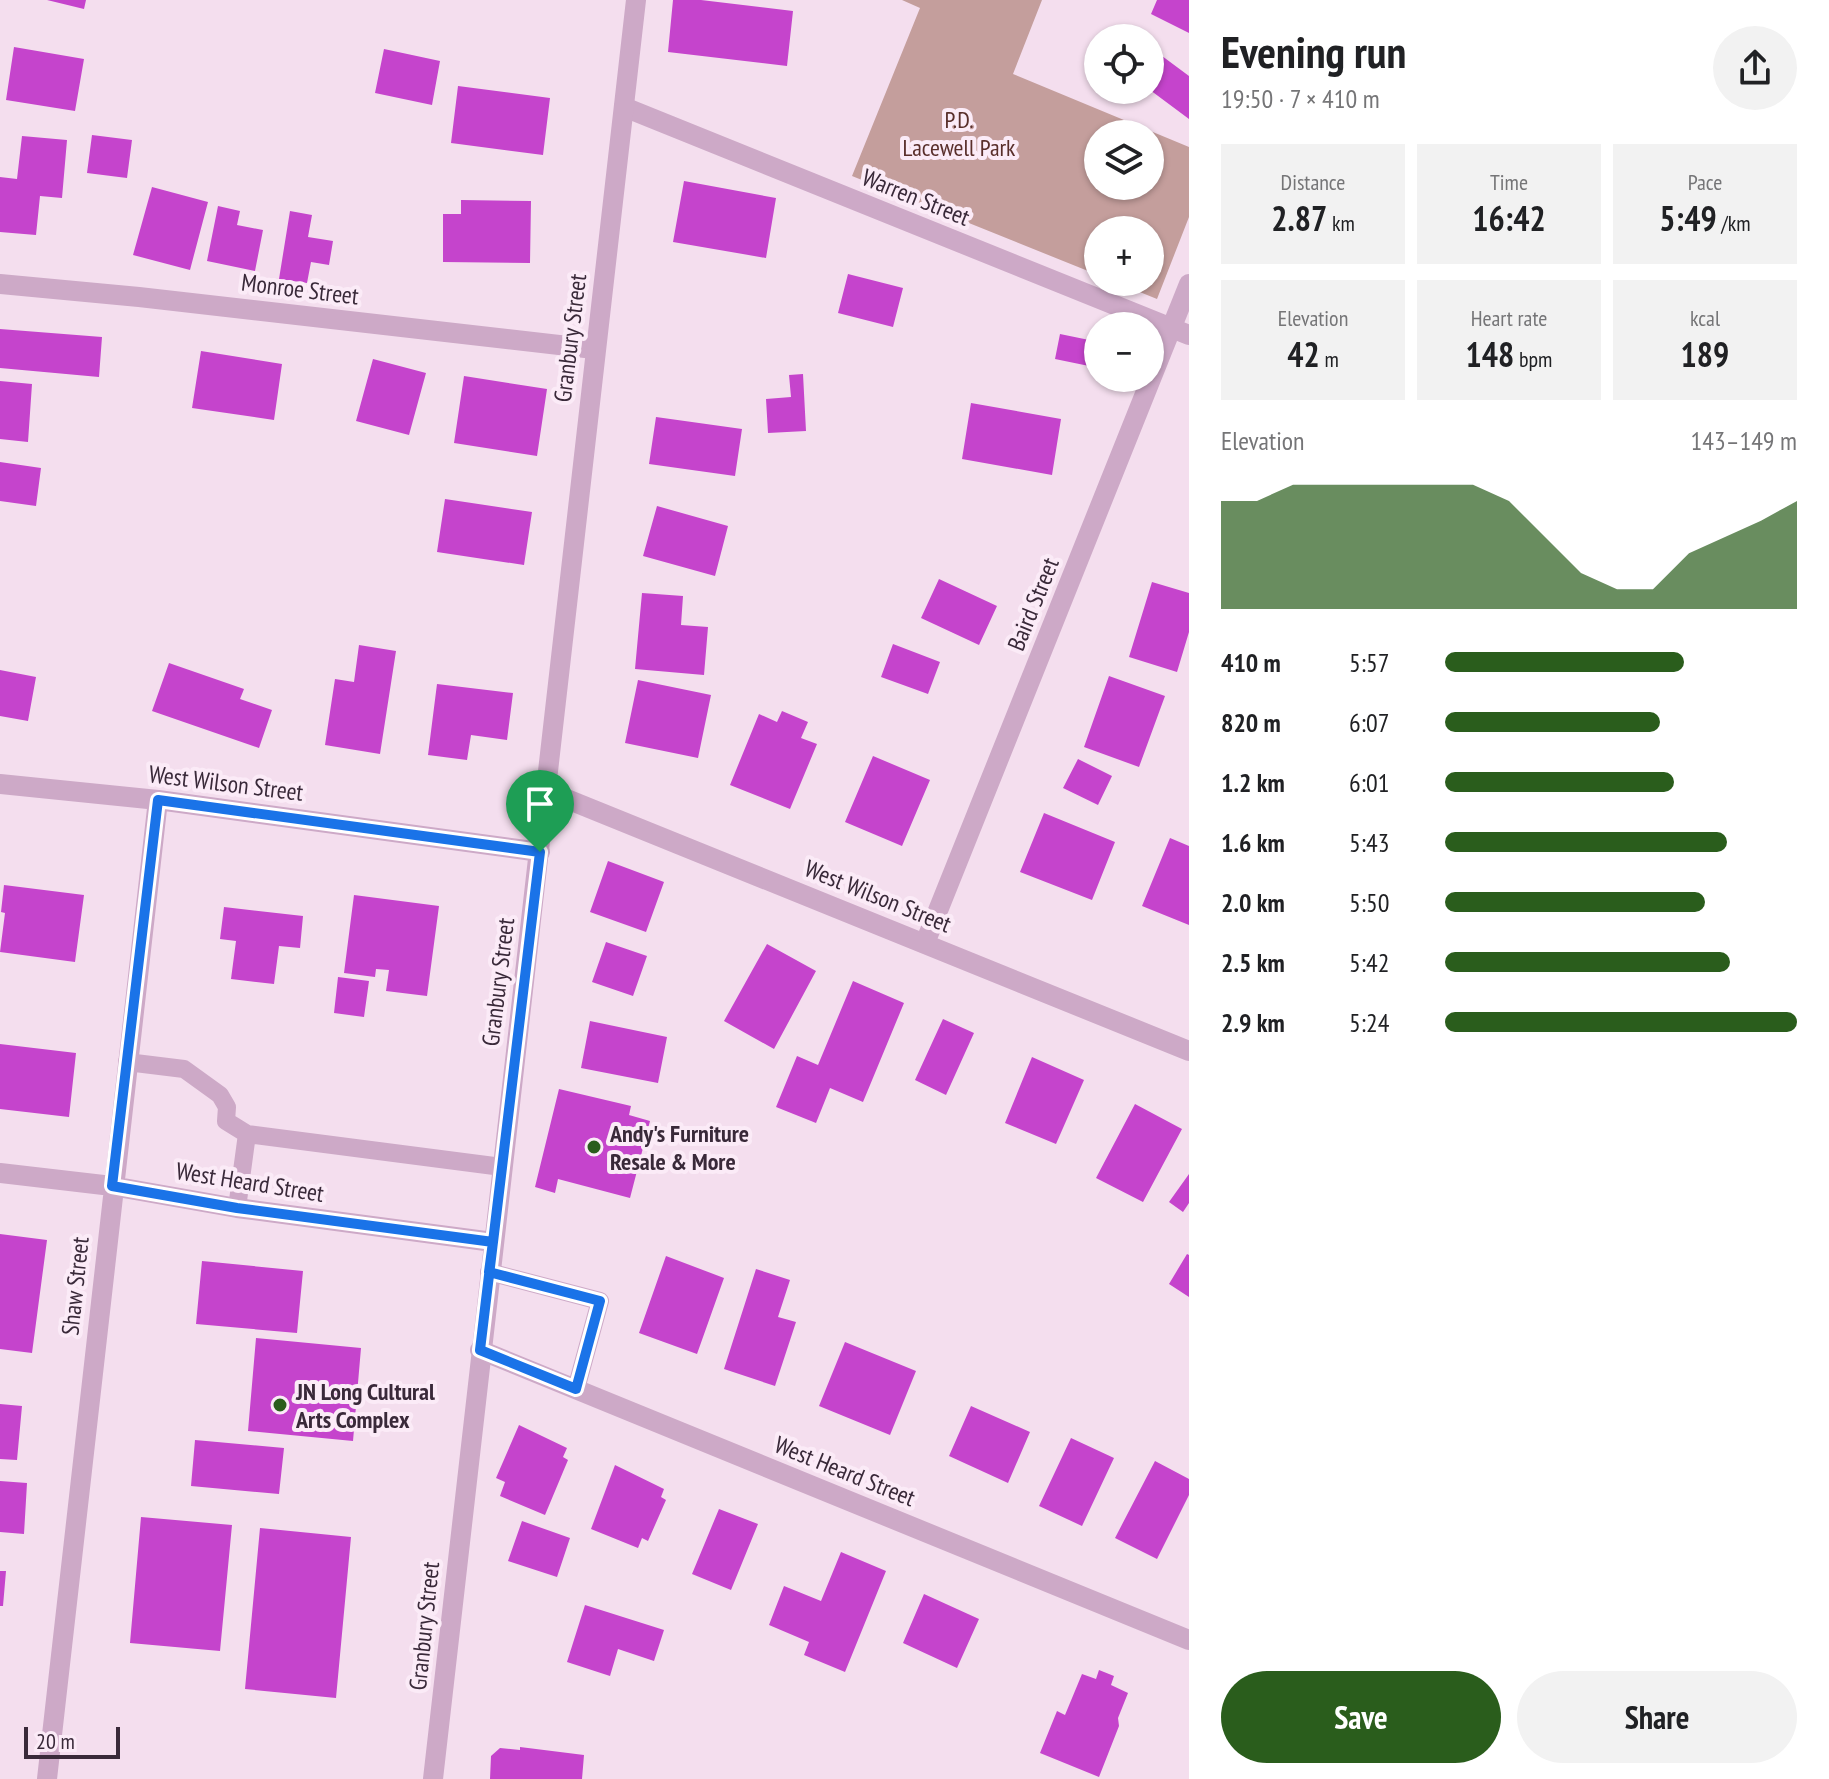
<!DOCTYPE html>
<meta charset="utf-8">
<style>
body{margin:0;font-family:"PT Sans Narrow",sans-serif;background:#f2f2f2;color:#202124;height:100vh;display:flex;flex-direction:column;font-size:30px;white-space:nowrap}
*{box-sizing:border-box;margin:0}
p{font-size:26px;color:#757577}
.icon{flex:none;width:44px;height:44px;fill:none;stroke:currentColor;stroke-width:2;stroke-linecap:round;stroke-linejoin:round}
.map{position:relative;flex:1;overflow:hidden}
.panel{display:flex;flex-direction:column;background:#fff;width:640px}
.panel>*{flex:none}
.fabs{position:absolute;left:1084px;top:24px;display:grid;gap:16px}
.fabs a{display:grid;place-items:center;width:80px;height:80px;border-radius:50%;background:#fff;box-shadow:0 2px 6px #0004;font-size:40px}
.scale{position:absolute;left:24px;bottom:20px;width:96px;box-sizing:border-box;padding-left:8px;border:4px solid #392939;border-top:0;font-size:22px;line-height:28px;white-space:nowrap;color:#392939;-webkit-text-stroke:6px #fbebf7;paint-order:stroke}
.pin{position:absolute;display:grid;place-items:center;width:68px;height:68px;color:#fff;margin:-82px -34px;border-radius:50% 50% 50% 0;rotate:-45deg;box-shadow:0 0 8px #0007}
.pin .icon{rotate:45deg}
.round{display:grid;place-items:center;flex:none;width:84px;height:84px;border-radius:42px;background:#f2f2f2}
.overview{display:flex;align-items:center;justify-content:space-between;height:136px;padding:0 32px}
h1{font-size:44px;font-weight:700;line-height:60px}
.figures{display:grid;grid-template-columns:repeat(3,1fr);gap:12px;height:136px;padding:8px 32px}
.figures div{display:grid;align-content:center;border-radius:0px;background:#f2f2f2;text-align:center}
.figures b{font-size:34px;font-weight:700}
.figures small{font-size:22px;font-weight:400}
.figures p{font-size:22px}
.chart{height:224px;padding:16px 32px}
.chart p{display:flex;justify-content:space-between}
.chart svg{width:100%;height:144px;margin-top:8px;fill:#2a5d1c;opacity:.7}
.button{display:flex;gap:16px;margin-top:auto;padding:16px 32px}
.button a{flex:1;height:92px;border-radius:48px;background:#2a5d1c;color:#fff;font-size:32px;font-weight:700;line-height:92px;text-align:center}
.button a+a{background:#f2f2f2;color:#202124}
ul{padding:0 32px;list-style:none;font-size:26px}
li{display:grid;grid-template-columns:128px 96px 1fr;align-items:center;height:60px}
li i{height:20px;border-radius:10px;background:#2a5d1c}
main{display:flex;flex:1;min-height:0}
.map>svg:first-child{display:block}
.green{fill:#c49e9c;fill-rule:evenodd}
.building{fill:#c544cc}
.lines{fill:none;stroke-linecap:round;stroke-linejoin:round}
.service{stroke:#cda9c7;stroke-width:18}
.minor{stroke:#cda9c7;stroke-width:20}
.tertiary{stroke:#cda9c7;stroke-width:20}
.route-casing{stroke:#fff;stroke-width:16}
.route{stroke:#1a73e8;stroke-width:10}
.poi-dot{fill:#2a5d1c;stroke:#fbebf7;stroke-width:3}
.labels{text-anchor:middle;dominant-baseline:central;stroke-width:8;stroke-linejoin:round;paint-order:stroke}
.park-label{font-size:24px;fill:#592f2b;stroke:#fbebf7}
.street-label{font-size:24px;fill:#392939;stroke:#fbebf7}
.poi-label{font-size:24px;font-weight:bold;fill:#392939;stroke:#fbebf7;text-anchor:start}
</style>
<main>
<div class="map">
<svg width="1189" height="1779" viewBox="0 0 1189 1779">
<rect width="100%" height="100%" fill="#f4deee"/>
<path class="green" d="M902,0H1042L1013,74L1189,147V217L1157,299L1115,282H1150V230H1098V275L852,176L920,8ZM1098,134H1150V186H1098Z"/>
<path class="building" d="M47,0H86L84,9Z
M673,0H701L793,11L787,66L668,52Z
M1157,0H1189V33L1151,14Z
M14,47L84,59L75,111L6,100Z
M384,49L440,61L432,105L375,93Z
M1158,53L1189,76V119L1150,90V64Z
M458,86L550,98L543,155L451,143Z
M92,135L132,140L127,178L87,173Z
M22,136L67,140L62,198L40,196L36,235L0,232V177L17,179Z
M684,181L776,198L766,258L673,242Z
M152,187L208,202L190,270L133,255Z
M461,200L531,201L530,263L443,262V214H461Z
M218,206L240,211L237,225L263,230L255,271L207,261Z
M290,211L312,215L308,237L333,241L329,265L311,262L307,283L279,279Z
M848,274L903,288L893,327L838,313Z
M0,329L102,337L99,377L0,368Z
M1060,334L1094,341L1089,366L1055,359Z
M201,351L282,364L274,420L192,408Z
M373,359L426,373L409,435L356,421Z
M803,374L806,431L768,433L766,399L791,397L789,375Z
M464,376L547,389L537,456L454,443Z
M0,381L32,384L28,442L0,439Z
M971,403L1061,419L1052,475L962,459Z
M656,417L742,429L735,476L649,464Z
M0,462L41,468L36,506L0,501Z
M445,499L532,512L524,565L437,552Z
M657,506L728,526L715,576L643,556Z
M939,579L997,606L979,645L921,618Z
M1152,582L1189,593V632L1177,672L1129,657Z
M642,593L683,596L681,625L708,627L704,675L635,669Z
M893,644L940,662L928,694L881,677Z
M359,645L396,651L380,754L325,745L335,679L354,682Z
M169,663L244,689L240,699L272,710L259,748L152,711Z
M0,670L36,677L28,721L0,716Z
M1109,676L1165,696L1139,767L1084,747Z
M638,680L711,695L698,758L625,743Z
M437,684L513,693L507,740L471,735L467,760L428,755Z
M782,711L808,722L801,738L817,744L790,809L730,785L759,714L777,722Z
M873,756L930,780L902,846L845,822Z
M1078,759L1112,776L1098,805L1063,788Z
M1044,813L1115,842L1092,900L1020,872Z
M1170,838L1189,846V925L1142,906Z
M608,861L664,882L646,932L590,912Z
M4,885L84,895L75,962L0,952L5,913L1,912Z
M354,895L439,906L427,996L386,991L389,970L376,969L375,977L344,973Z
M224,907L303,916L300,948L279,946L274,984L231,979L236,941L220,939Z
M606,942L647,956L633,996L592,982Z
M767,944L816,971L774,1049L724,1021Z
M338,977L369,981L364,1017L334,1013Z
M853,981L904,1003L863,1102L830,1088L816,1123L776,1107L797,1056L818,1065Z
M943,1019L974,1033L946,1095L915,1080Z
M590,1021L667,1037L658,1083L581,1068Z
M0,1044L76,1053L69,1117L0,1109Z
M1032,1057L1084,1080L1056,1144L1005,1123Z
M559,1089L631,1106L629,1115L650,1121L630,1198L558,1179L555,1193L535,1187Z
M1135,1104L1182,1129L1143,1202L1096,1178Z
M1189,1174V1203L1183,1212L1169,1202Z
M0,1234L47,1240L32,1353L0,1349Z
M1187,1254L1189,1255V1297L1169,1284Z
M666,1256L724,1278L697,1354L639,1333Z
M202,1261L303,1271L297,1333L196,1324Z
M756,1269L790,1280L778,1317L796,1322L775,1386L724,1369Z
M256,1338L361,1348L353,1441L248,1431Z
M845,1342L916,1371L890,1435L819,1406Z
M0,1404L22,1406L17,1460L0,1459Z
M971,1406L1030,1432L1008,1483L949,1456Z
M519,1425L567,1448L563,1457L568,1460L545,1515L500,1496L505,1482L496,1478Z
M1071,1438L1114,1458L1082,1526L1039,1506Z
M195,1440L284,1448L279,1494L191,1486Z
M1155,1461L1189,1479V1495L1157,1559L1115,1538Z
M615,1465L664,1489L661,1497L666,1500L648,1541L642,1538L638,1548L591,1529Z
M0,1481L27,1483L24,1534L0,1532Z
M719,1509L758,1524L731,1590L692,1574Z
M141,1517L232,1525L220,1651L130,1643Z
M522,1521L570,1538L557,1577L508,1561Z
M260,1528L351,1537L336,1698L245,1689Z
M841,1552L886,1571L845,1672L804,1655L809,1642L769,1625L784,1586L821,1601Z
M0,1571H6L3,1606H0Z
M924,1594L979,1619L957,1668L903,1643Z
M585,1605L664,1630L654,1661L618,1649L610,1676L567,1662Z
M1099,1670L1114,1676L1111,1685L1128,1693L1118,1718L1119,1726L1099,1777L1040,1753L1057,1711L1065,1715L1082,1674L1096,1679Z
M520,1747L584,1755L582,1779H490L491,1756L500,1748L520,1750Z"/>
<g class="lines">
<path class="service" d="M127,1062L184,1069L220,1095L227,1107L226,1121L247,1134
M237,1208L247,1134L502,1167
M489,1272L600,1301L576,1389"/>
<path class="minor" d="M624,107L1189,335
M0,284L139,297L594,349
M0,784L158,800L540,852
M547,791L1189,1051
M925,943L1189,284
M0,1173L112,1186L237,1208L493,1242
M480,1350L1189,1640
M47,1779L158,800"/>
<path class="tertiary" d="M433,1779L636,0"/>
</g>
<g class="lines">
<defs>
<path id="route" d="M540,852L158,800L112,1186L237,1208L493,1242L480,1350L576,1389L600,1301L489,1272L493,1242L540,852"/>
</defs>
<use href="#route" class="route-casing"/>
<use href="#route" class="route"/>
</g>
<g class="poi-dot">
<circle cx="594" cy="1147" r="8"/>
<circle cx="280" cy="1405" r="8"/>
</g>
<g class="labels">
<g class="park-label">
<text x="959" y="119">P.D.<tspan x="959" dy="28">Lacewell Park</tspan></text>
</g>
<g class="street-label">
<text transform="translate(916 197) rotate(22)">Warren Street</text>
<text transform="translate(300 289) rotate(7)">Monroe Street</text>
<text transform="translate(570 338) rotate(-83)">Granbury Street</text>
<text transform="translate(1033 604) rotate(-68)">Baird Street</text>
<text transform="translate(226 783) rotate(7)">West Wilson Street</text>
<text transform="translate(878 896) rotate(22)">West Wilson Street</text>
<text transform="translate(498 982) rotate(-83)">Granbury Street</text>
<text transform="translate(250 1182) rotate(9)">West Heard Street</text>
<text transform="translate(75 1286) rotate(-84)">Shaw Street</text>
<text transform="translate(845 1471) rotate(22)">West Heard Street</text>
<text transform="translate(424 1626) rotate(-84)">Granbury Street</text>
</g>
<g class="poi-label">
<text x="610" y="1133">Andy's Furniture<tspan x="610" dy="28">Resale &amp; More</tspan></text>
<text x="296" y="1391">JN Long Cultural<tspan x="296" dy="28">Arts Complex</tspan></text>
</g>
</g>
</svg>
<div class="fabs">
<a><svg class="icon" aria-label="locate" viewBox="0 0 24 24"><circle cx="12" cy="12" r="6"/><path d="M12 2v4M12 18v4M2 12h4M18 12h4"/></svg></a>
<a><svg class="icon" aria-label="layers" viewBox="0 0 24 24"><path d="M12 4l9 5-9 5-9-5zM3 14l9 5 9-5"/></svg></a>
<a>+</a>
<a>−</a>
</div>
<div class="scale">20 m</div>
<div class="pin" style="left:540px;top:852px;background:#1e9e55"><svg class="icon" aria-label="arrive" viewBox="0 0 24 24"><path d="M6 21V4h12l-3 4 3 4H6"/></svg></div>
</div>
<section class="panel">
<div class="overview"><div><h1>Evening run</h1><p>19:50 · 7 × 410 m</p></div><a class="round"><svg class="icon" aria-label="share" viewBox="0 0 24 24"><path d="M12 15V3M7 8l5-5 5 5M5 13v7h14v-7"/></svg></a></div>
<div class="figures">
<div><p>Distance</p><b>2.87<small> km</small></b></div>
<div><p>Time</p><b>16:42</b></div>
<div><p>Pace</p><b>5:49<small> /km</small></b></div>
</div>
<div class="figures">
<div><p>Elevation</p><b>42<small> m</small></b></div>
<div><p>Heart rate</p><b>148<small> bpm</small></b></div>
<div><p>kcal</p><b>189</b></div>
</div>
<div class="chart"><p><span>Elevation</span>143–149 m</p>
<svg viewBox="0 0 160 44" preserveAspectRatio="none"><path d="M0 44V11L10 11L20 6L30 6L40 6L50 6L60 6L70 6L80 11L90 22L100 33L110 38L120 38L130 27L140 22L150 17L160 11V44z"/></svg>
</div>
<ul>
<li><b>410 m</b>5:57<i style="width:68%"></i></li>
<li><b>820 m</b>6:07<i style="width:61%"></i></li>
<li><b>1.2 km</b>6:01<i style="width:65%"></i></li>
<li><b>1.6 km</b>5:43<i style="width:80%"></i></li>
<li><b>2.0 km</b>5:50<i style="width:74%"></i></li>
<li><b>2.5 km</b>5:42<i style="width:81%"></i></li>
<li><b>2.9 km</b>5:24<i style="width:100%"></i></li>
</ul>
<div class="button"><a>Save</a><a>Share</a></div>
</section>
</main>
